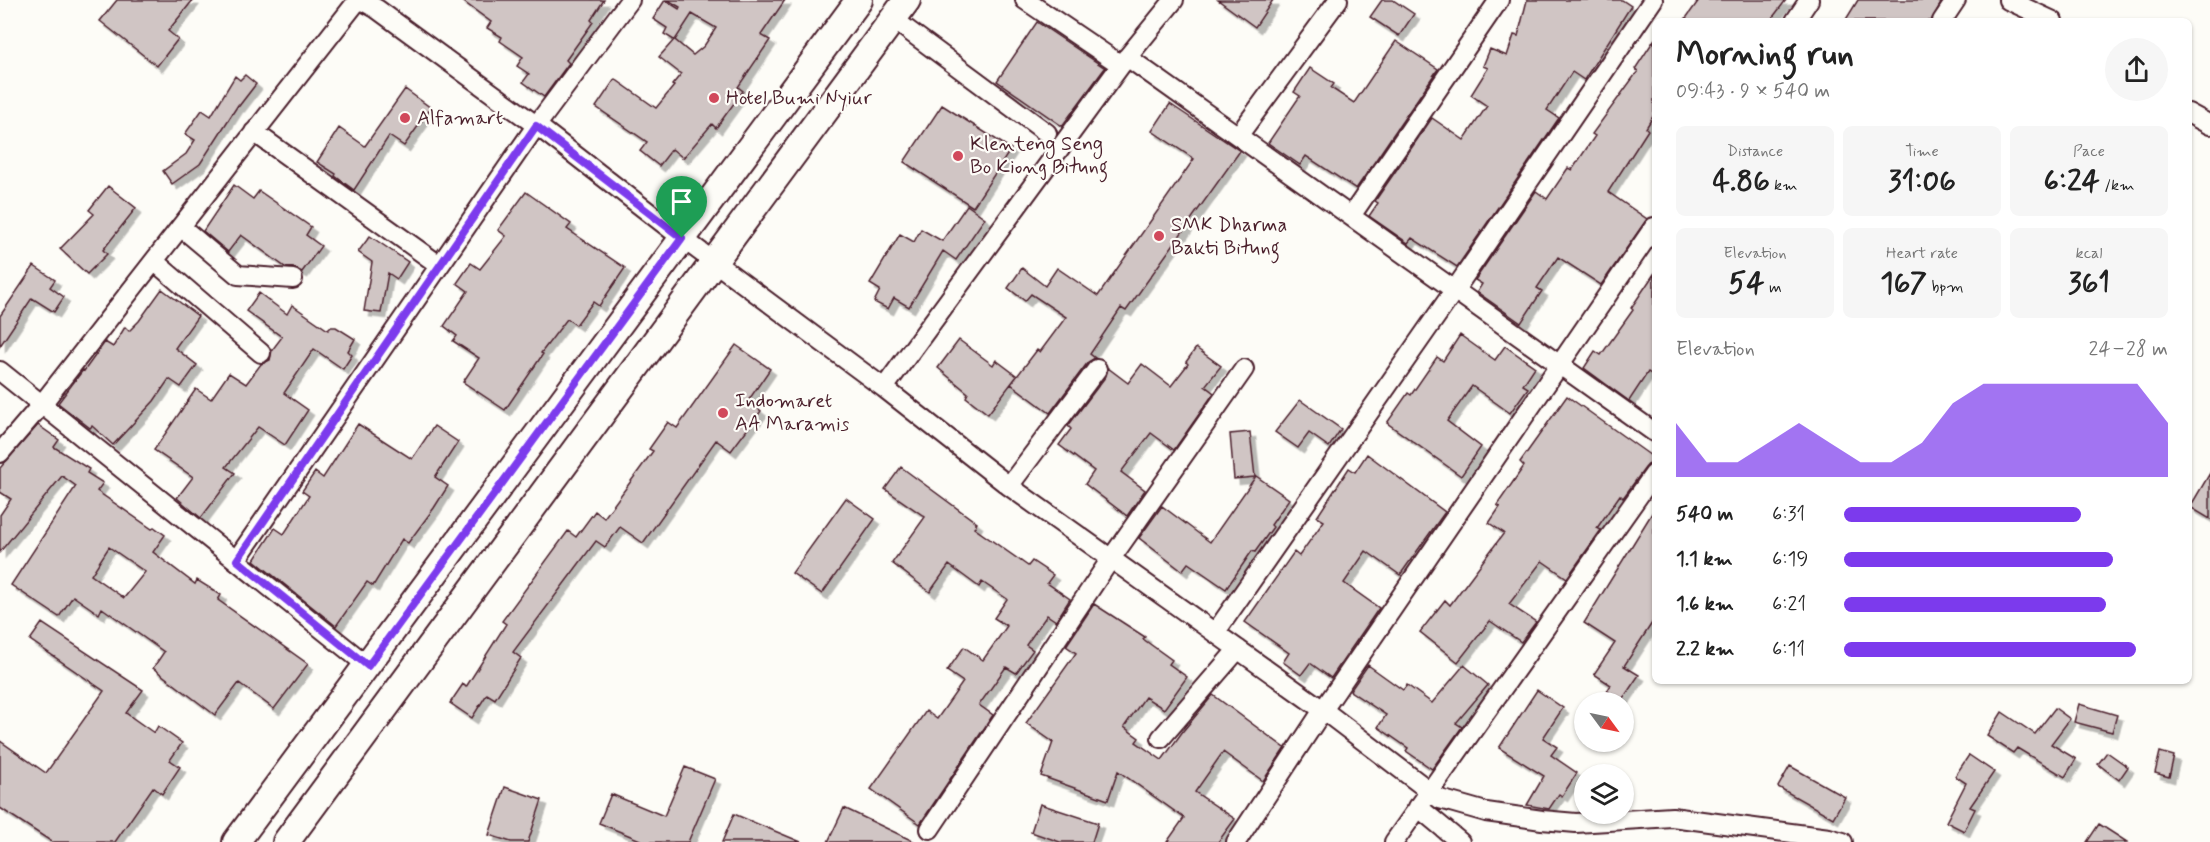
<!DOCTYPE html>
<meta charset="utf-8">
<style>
body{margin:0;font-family:Mynerve,sans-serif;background:#f6f6f6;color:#222;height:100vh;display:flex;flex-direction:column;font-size:22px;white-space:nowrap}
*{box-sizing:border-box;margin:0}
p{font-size:20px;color:#767676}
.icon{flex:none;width:33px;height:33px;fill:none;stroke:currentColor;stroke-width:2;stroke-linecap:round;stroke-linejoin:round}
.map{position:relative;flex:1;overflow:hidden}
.details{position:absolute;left:1652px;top:18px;width:540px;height:666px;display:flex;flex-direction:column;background:#fff;border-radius:9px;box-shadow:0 2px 4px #0004}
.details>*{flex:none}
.needle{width:39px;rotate:123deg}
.controls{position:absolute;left:1574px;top:692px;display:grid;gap:12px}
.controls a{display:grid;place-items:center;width:60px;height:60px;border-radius:50%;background:#fff;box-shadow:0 2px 4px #0004;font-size:30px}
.pin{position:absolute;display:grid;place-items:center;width:51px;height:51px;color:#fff;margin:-62px -26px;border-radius:50% 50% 50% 0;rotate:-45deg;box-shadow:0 0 6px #0007}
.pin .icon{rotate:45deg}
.round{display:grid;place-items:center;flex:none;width:63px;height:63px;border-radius:32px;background:#f6f6f6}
.headline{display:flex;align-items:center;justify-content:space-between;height:102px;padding:0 24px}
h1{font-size:33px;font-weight:800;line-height:45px}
.figures{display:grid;grid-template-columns:repeat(3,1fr);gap:9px;height:102px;padding:6px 24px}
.figures div{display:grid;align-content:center;border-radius:9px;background:#f6f6f6;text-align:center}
.figures b{font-size:30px;font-weight:800}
.figures small{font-size:16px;font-weight:400}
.figures p{font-size:16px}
.chart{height:168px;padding:12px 24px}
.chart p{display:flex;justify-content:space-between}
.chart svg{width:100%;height:108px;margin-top:6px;fill:#7c3aed;opacity:.7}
ul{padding:0 24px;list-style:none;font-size:20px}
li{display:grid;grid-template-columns:96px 72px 1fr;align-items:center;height:45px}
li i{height:15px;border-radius:8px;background:#7c3aed}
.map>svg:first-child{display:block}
.building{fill:#d0c5c4;stroke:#4a1f2b;stroke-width:1.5;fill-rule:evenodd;filter:url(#shadow)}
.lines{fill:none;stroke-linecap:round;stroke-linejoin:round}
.street-casing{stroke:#4a1f2b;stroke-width:22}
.secondary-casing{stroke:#4a1f2b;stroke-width:30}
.street{stroke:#fdfcf7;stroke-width:18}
.secondary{stroke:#fdfcf7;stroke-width:26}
.route-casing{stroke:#fff;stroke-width:12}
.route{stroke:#7c3aed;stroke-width:8}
.poi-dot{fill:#d1495b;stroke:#fdfcf7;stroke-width:2}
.labels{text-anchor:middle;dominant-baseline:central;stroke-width:4.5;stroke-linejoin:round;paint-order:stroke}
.poi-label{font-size:20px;fill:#4a1f2b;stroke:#fdfcf7;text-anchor:start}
</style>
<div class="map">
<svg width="2210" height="842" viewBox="0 0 2210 842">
<defs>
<filter id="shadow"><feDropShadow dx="5.5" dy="5.5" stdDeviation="0" flood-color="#0004"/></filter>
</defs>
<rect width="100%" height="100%" fill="#fdfcf7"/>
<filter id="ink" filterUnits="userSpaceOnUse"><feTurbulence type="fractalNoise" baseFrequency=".0167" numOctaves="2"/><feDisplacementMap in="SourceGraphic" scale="12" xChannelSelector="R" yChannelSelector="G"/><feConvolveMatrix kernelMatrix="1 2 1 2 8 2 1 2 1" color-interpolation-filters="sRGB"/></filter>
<g filter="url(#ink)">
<path class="building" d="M117,0H193L168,31L178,39L157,66L100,21Z
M461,0H604L591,20L593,22L566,60L569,63L544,97L523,82L529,74L517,66L523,57L500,41L502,37L487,28L491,22Z
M665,0L679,9L680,7L668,0H785L761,35L770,40L738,87L743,91L716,128L712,124L683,158L672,149L659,166L640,151L647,142L596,107L615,79L656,108L674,86L672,85L681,74L659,57L674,40L664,34L667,28L653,19ZM692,14L716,28L704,46L693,55L675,40Z
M1218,0H1273L1255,27Z
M1382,0H1393L1414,14L1399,36L1370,17Z
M1527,0H1622L1631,6L1584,80L1572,72L1547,110L1559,118L1457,267L1412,238L1408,243L1369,216L1378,203L1375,201L1432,118L1464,140L1487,106L1471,95L1488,68L1483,66L1490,49L1507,56L1514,35L1518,36Z
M1699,0H1786L1770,21H1684Z
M1858,0H1936L1941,3L1931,21H1845Z
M1037,22L1105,68L1062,126L997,81Z
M1654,40V115L1646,128L1648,130L1608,192L1647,219L1601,285L1558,257L1537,288L1542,291L1521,323L1477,292L1482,284L1475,280L1536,191L1547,199L1568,168L1572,170L1595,136L1592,134L1638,71L1635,69Z
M1396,41L1438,69L1356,189L1306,156L1300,165L1268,143L1300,96L1294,92L1310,68L1334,84L1331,88L1354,103Z
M245,75L256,84L239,106L238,105L200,164L172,184L163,171L186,154L195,140L185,134L202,110L211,116L235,76L240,80Z
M405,89L431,108L404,146L389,136L354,190L335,176L336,174L317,162L339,128L365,146Z
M1170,104L1240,151L1126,311L1121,308L1090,354L1095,358L1088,362L1050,413L1011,384L1037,350L1040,352L1066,317L1031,294L1025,301L1008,288L1022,268L1045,286L1057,268L1098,296L1194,159L1152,131Z
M942,105L1011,149L973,207L904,162Z
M234,185L253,199L259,191L311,227L306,235L321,246L302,272L294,268L285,267L241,235L228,252L203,231Z
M108,186L136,208L103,250L107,254L87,274L60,249L94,214L89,210Z
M526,192L571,224L567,229L625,268L599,306L593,302L576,325L567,319L541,353L543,354L505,410L463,382L479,358L453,341L457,336L444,326L468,291L457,283L471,263L480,269L506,236L498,230Z
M967,205L985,218L956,260L943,251L909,307L894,298L888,309L874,302L880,290L870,284L900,234L914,242L921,229L942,241Z
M370,236L408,262L397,279L388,273L381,313L364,311L372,262L358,252Z
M34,266L55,280L50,287L64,297L54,312L32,298L0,346V316Z
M1654,274V376L1648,372L1629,401L1584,368L1595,351L1601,355L1633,310L1631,308Z
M162,289L198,316L175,348L197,365L181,387L169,379L154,401L113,445L92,426L90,428L58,403L83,370L84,371L105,342L113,347L125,327L129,331L139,321Z
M259,293L287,314L292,305L328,330L331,327H336L355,339L348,351L352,355L343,369L314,349L284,393L308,410L285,445L258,427L226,467L235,473L201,518L177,498L193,477L154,450L196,389L211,399L229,373L246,384L261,364L270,360L272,350L282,337L246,311Z
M1460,335L1495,360L1505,346L1535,367L1523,385L1528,388L1510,413L1472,386L1447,421L1481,447L1461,476L1387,423L1408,393L1411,395L1437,357L1443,361Z
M959,340L993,365L996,360L1017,376L988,414L966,397L968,393L938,368Z
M736,345L770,369L748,401L761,411L731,451L716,440L643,543L620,527L605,547L596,541L513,652L521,658L495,699L487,694L472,718L450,703L463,684L466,687L506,624L502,621L568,531L576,537L595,511L604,518L653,451L649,449L668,422L677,428Z
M1196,348L1221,366L1205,386L1214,393L1174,450L1151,433L1121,472L1145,490L1127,516L1085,484L1094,471L1059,445L1071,429L1068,426L1106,376L1108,368L1128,383L1142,364L1171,386L1188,364L1186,362Z
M1567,396L1654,458L1645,468L1623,498L1620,495L1597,528L1601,530L1567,578L1542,561L1509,604L1536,622L1521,642L1490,621L1458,662L1420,632L1445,600L1450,605L1504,533L1489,523L1500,507L1497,505L1524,466L1520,462Z
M1300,400L1341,429L1329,447L1309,433L1298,448L1275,432Z
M358,424L412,459L434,426L458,442L435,477L448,486L434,508L408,543L402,539L373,586L367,582L336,626L254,560L275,528L284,534L309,496L302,491L315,472L323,478Z
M38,425L59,440L54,447L89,469L87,473L103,483L97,491L152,529L154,527L165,535L153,552L195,584L197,580L221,595L218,600L308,664L274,709L239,683L215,715L153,668L164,652L102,608L99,614L73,596L59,617L11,585L76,486L62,476L0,552V515L11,499L0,492V468ZM109,547L145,572L124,598L91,575Z
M1250,432L1255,477L1234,479L1230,434Z
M1367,454L1445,512L1400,575L1366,551L1344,583L1379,608L1331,678L1310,663L1301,675L1283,662L1289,653L1245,622L1294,552L1299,556L1324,521L1317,517L1349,468L1355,472Z
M901,467L977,523L974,528L1028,566L1032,561L1053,575L1047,583L1070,599L1056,621L1047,615L1026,645L1033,650L1016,673L1006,667L979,705L993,715L920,824L871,789L926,711L937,719L963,682L947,671L964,647L983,660L1007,626L994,618L1007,599L982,582L979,587L949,565L930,592L892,563L925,517L885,489Z
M2210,473V519L2190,507Z
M1256,476L1289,499L1271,525L1273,527L1255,552L1252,551L1226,589L1188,563L1182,571L1139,538L1162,506L1210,542Z
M846,498L875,519L822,594L792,573Z
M1654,510V620L1624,666L1639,675L1622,700L1607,691L1611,685L1594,674L1615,643L1584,623Z
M1094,604L1145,637L1143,639L1172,660L1169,664L1187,677L1164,709L1145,697L1124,727L1139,738L1136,742L1162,760L1183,731L1213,695L1285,748L1263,781L1223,752L1195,792L1235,819L1218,842H1167L1184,818L1118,771L1108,800L1041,776L1053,742L1026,723L1076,653L1066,646Z
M42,623L143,690L126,713L154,733L158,726L182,743L170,760L180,767L162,794L153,787L115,842H52L0,808V741L46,773L104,691L30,640Z
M1368,665L1403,690L1407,685L1432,703L1464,665L1488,685L1456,723L1462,727L1432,769L1406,751L1408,748L1378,727L1386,715L1350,691Z
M1537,690L1563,708L1543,738L1557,747L1551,755L1577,773L1562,796L1559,794L1549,809L1527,805L1544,776L1499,748Z
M2079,704L2117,715L2112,732L2074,722Z
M2055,708L2070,719L2051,744L2076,759L2065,777L2017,748L2013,753L1987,736L2002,712L2035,734Z
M2107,752L2128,767L2119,780L2098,764Z
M2160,752L2174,756L2169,777L2155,773Z
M1969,755L1994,772L1970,807L1975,809L1964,831L1946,822L1966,783L1955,776Z
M1790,766L1845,797L1833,818L1778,787Z
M685,767L715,779L688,842H645L599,823L611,794L664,816Z
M505,787L542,800L528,842H511L489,835Z
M1040,804L1098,823L1092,842H1060L1031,832Z
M844,808L915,842H828Z
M734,814L801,842H722Z
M2099,824L2127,842H2087Z"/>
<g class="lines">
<defs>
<path id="street" d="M361,0L377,9L544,131L682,238L884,388L1009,486L1323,710L1440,799L1486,812L1542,820L1576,823L1672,817L1829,838L1843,842
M1025,0L1121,65
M2008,0L2053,21
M893,19L1047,133
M1795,21L1809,0
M1942,21L1956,0
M1127,57L1654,432
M2188,113L2210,125
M254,132L439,265
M1238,136L1338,0
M1351,216L1499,0
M181,227L238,275L293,279
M154,261L261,353
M0,371L368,666
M884,388L1121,65L1174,0
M0,453L42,404L358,0
M1009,486L1097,369
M237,559L536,126L630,0
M1215,633L1456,288L1653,0
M1161,738L1238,649
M1418,807L1460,842
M930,829L1110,560L1244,369
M1236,842L1323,710L1654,227
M1394,842L1654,474"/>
<path id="secondary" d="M236,842L859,0
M286,842L907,0"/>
</defs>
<use href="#street" class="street-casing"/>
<use href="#secondary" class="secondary-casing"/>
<use href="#street" class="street"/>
<use href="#secondary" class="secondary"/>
</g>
</g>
<g class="lines" filter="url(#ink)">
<defs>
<path id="route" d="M536,126L682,238L368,666L237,560Z"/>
</defs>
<use href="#route" class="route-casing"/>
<use href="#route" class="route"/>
</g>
<g class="poi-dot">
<circle cx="714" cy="98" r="6"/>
<circle cx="405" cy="118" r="6"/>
<circle cx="958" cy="156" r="6"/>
<circle cx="1159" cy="236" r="6"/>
<circle cx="723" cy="413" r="6"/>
</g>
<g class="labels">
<g class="poi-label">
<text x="726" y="98">Hotel Bumi Nyiur</text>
<text x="417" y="118">Alfamart</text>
<text x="970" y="144">Klenteng Seng<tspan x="970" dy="23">Bo Kiong Bitung</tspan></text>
<text x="1171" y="225">SMK Dharma<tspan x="1171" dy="23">Bakti Bitung</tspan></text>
<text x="735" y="401">Indomaret<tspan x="735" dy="23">AA Maramis</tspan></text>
</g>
</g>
</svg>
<div class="controls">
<a><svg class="needle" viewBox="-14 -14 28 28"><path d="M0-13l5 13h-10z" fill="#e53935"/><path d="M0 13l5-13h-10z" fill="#767676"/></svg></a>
<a><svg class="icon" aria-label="layers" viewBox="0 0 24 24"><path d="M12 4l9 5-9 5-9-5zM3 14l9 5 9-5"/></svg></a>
</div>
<div class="pin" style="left:682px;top:238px;background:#1e9e55"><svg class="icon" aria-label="arrive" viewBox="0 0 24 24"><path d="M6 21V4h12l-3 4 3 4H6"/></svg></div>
<section class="details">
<div class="headline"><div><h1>Morning run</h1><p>09:43 · 9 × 540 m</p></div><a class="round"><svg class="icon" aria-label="share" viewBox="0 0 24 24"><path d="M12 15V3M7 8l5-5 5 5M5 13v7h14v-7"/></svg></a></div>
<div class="figures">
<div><p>Distance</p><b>4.86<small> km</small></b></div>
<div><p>Time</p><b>31:06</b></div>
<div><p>Pace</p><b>6:24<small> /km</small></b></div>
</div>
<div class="figures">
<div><p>Elevation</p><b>54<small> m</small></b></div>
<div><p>Heart rate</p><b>167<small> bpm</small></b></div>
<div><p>kcal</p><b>361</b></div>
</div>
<div class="chart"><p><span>Elevation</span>24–28 m</p>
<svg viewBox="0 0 160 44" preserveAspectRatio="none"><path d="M0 44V22L10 38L20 38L30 30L40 22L50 30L60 38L70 38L80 30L90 14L100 6L110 6L120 6L130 6L140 6L150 6L160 22V44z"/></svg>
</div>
<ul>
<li><b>540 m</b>6:31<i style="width:73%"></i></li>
<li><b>1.1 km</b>6:19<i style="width:83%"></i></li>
<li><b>1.6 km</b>6:21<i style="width:81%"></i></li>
<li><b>2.2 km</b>6:11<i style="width:90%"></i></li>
</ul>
</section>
</div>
